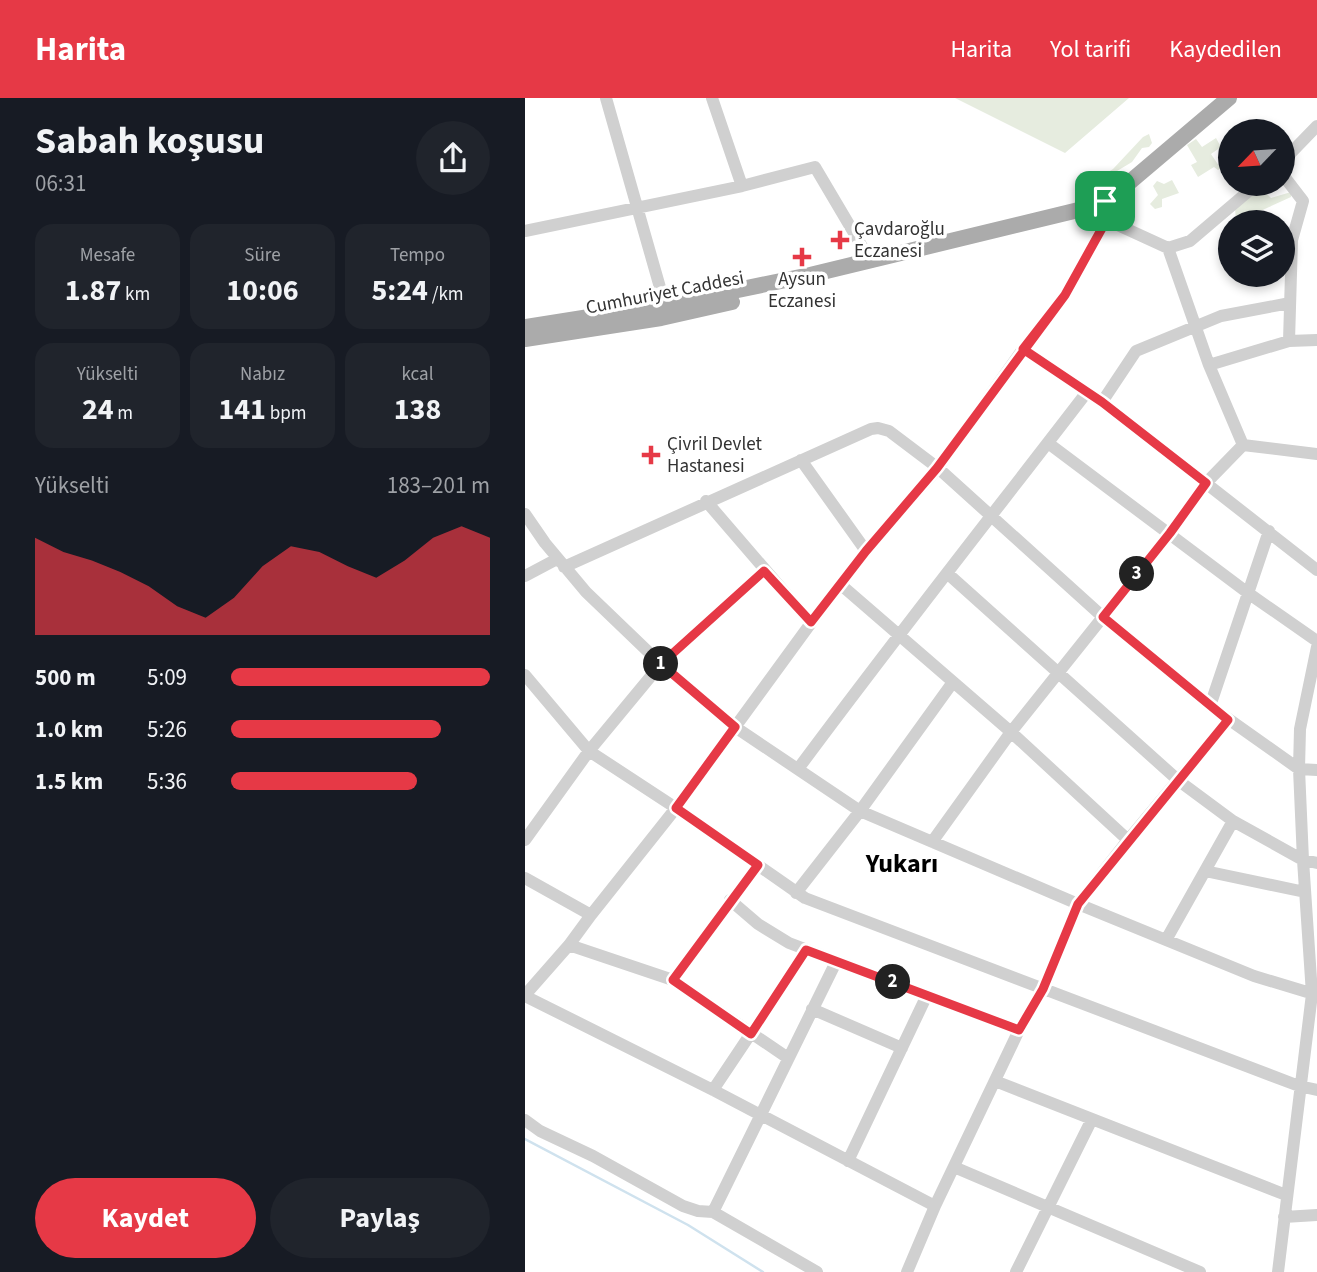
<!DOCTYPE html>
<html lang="tr">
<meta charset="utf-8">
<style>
body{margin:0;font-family:"Source Sans 3",sans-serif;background:#20242c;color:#f1f3f6;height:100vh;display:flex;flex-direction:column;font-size:26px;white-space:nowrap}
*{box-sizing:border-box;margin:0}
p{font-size:23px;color:#9ea1a6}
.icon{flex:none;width:38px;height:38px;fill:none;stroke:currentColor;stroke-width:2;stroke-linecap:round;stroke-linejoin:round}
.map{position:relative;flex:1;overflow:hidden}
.drawer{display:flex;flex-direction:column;background:#171b24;width:525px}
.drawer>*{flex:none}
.needle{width:46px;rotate:245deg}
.fabs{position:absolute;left:693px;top:21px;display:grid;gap:14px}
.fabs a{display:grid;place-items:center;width:77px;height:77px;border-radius:50%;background:#171b24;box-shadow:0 4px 10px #0003;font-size:35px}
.pin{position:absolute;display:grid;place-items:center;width:60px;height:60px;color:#fff;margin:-30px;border-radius:14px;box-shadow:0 4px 10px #0006}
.km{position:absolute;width:35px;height:35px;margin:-18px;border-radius:50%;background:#222;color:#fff;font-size:19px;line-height:35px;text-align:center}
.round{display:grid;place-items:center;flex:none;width:74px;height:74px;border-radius:37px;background:#20242c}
.head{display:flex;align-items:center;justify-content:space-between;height:119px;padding:0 35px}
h1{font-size:38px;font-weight:700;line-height:52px}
.figures{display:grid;grid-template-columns:repeat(3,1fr);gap:10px;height:119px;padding:7px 35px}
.figures div{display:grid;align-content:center;border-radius:18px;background:#20242c;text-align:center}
.figures b{font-size:30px;font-weight:700}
.figures small{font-size:19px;font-weight:400}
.figures p{font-size:19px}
.chart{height:196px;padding:14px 35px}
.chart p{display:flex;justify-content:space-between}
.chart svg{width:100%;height:126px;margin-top:7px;fill:#e63946;opacity:.7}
.cta{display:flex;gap:14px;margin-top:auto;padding:14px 35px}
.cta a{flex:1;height:80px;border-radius:42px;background:#e63946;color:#fff;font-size:28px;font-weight:700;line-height:80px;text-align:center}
.cta a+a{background:#20242c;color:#f1f3f6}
ul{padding:0 35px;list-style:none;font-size:23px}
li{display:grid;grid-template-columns:112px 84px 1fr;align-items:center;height:52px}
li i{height:18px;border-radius:9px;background:#e63946}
header{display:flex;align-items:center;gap:42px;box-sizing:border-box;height:98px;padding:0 35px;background:#e63946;color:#fff}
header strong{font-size:33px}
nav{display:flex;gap:38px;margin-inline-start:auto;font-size:24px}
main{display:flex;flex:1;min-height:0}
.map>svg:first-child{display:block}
.green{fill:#e6ecdf}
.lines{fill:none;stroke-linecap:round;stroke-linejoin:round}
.stream{stroke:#cfe2ee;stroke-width:2.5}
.minor{stroke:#d0d0d0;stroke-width:12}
.major{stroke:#ababab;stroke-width:16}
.route-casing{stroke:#fff;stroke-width:14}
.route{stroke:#e63946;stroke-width:9}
.poi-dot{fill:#e63946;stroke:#fff;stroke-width:2.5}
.labels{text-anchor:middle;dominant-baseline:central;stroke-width:7;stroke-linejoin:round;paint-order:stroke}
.poi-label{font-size:19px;fill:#333;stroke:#fff;text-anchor:start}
.street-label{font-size:19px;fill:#333;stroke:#fff}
.district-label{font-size:26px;font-weight:bold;fill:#000;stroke:#fff}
</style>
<header>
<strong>Harita</strong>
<nav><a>Harita</a><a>Yol tarifi</a><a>Kaydedilen</a></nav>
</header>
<main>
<section class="drawer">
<div class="head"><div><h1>Sabah koşusu</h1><p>06:31</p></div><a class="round"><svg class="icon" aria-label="share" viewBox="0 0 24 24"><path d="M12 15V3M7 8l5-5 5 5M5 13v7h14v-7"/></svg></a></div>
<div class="figures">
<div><p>Mesafe</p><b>1.87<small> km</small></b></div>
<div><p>Süre</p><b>10:06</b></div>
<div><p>Tempo</p><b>5:24<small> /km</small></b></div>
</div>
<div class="figures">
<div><p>Yükselti</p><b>24<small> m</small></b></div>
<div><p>Nabız</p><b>141<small> bpm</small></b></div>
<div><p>kcal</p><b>138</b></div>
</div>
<div class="chart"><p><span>Yükselti</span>183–201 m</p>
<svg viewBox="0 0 160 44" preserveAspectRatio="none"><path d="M0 44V10L10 15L20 18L30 22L40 27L50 34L60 38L70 31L80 20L90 13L100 15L110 20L120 24L130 18L140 10L150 6L160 10V44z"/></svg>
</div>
<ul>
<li><b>500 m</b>5:09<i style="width:100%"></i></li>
<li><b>1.0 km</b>5:26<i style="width:81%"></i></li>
<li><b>1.5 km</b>5:36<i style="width:72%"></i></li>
</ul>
<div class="cta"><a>Kaydet</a><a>Paylaş</a></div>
</section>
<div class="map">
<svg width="792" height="1174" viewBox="0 0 792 1174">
<rect width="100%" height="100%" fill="#fff"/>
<path class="green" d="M430,0H604L540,55Z
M624,36L627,45L624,49L617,50L607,64L587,76L588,84L583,81L580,76L588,71L618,39Z
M691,40L696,49L686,56L694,68L705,61V66L693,72L689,69L673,79L666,67L672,64L662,47L671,41L677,49Z
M647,82L654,95L637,101V109L630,111L625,106L633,97L628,88L632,83L639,86Z
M737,91L746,100L766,94V99L711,124L710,109Z"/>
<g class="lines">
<path class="stream" d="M0,1041L163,1127L238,1174"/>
<path class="minor" d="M81,0L140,207
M187,0L217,88
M758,63L792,28
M758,77L778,103L767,142L764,243
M558,111L643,150L665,143L732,86
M0,133L217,88L290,69L345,162
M643,150L684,267L718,347
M498,251L577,304L792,472
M684,267L764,243L792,242
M577,304L611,253L696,218L765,205
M523,345L723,495L792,543
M276,362L341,453
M181,403L286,525
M0,416L20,445L61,494L136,566L210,629L335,713L553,806L729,878L792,897
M39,469L346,331L353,330L364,333L413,370L578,519L685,608L774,671L792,672
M422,475L654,683L708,723L778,762L792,765
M0,478L32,461
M315,486L486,634L603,742
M0,577L64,653L151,710L280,800L774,988L792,992
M685,608L744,433
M273,671C367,544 465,420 562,294
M0,742L64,653L136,566L239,473
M407,744L486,634L645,435L681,385L718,347L792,356
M680,773L780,794
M0,780L66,817
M271,795L335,713L428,584
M205,802L233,826L264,845L494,932
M641,842L708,723
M44,847L148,882L263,960
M148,882L233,767
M0,897L44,847L66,817L151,710L286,525L341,453L413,370L498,251L540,197L581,123L580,103
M0,898L188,992L410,1108
M287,911L377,950
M470,983L761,1097
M188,992L281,853
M0,1022L15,1033L68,1058L158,1108L173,1113L188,1114L292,1174
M323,1063L402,897
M429,1069L675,1174
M188,1114L311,864
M759,1119L792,1117
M382,1174L410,1108L494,932L518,891L553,806L603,742L703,622
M491,1174L567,1021
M753,1174L787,896L778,762L774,671L775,631L792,549"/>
<path class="major" d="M0,229L140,207L285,177L570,108L593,94L704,0
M0,241L136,220L207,204"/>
</g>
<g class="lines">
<defs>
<path id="route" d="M580,103L581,123L540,197L412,370L341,453L286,524L239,473L136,566L210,629L151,710L233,767L148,882L226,936L281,852L494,932L518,891L553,806L703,622L578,519L645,435L681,385L577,304L498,251L540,197L581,123L558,111L580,103"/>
</defs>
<use href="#route" class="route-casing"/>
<use href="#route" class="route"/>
</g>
<g class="poi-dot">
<path d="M311.5 131.5h7v7h7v7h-7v7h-7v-7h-7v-7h7z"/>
<path d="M273.5 148.5h7v7h7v7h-7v7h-7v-7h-7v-7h7z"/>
<path d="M122.5 346.5h7v7h7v7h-7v7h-7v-7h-7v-7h7z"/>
</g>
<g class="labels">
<g class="poi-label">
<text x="329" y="131">Çavdaroğlu<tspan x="329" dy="22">Eczanesi</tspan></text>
<text x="277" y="181" text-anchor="middle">Aysun<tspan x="277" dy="22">Eczanesi</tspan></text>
<text x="142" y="346">Çivril Devlet<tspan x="142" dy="22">Hastanesi</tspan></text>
</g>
<g class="street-label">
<text transform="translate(140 195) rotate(-11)">Cumhuriyet Caddesi</text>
</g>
<g class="district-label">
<text x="377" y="765">Yukarı</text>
</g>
</g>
</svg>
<div class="fabs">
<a><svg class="needle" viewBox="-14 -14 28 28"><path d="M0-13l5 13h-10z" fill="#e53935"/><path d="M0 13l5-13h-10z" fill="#9ea1a6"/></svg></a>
<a><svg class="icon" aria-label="layers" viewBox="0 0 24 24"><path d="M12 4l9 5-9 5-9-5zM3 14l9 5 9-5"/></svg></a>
</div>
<div class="pin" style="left:580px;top:103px;background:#1e9e55"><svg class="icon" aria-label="arrive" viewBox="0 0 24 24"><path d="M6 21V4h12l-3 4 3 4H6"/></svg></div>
<b class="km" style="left:136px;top:566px">1</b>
<b class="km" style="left:368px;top:884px">2</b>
<b class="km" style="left:612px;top:476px">3</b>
</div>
</main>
